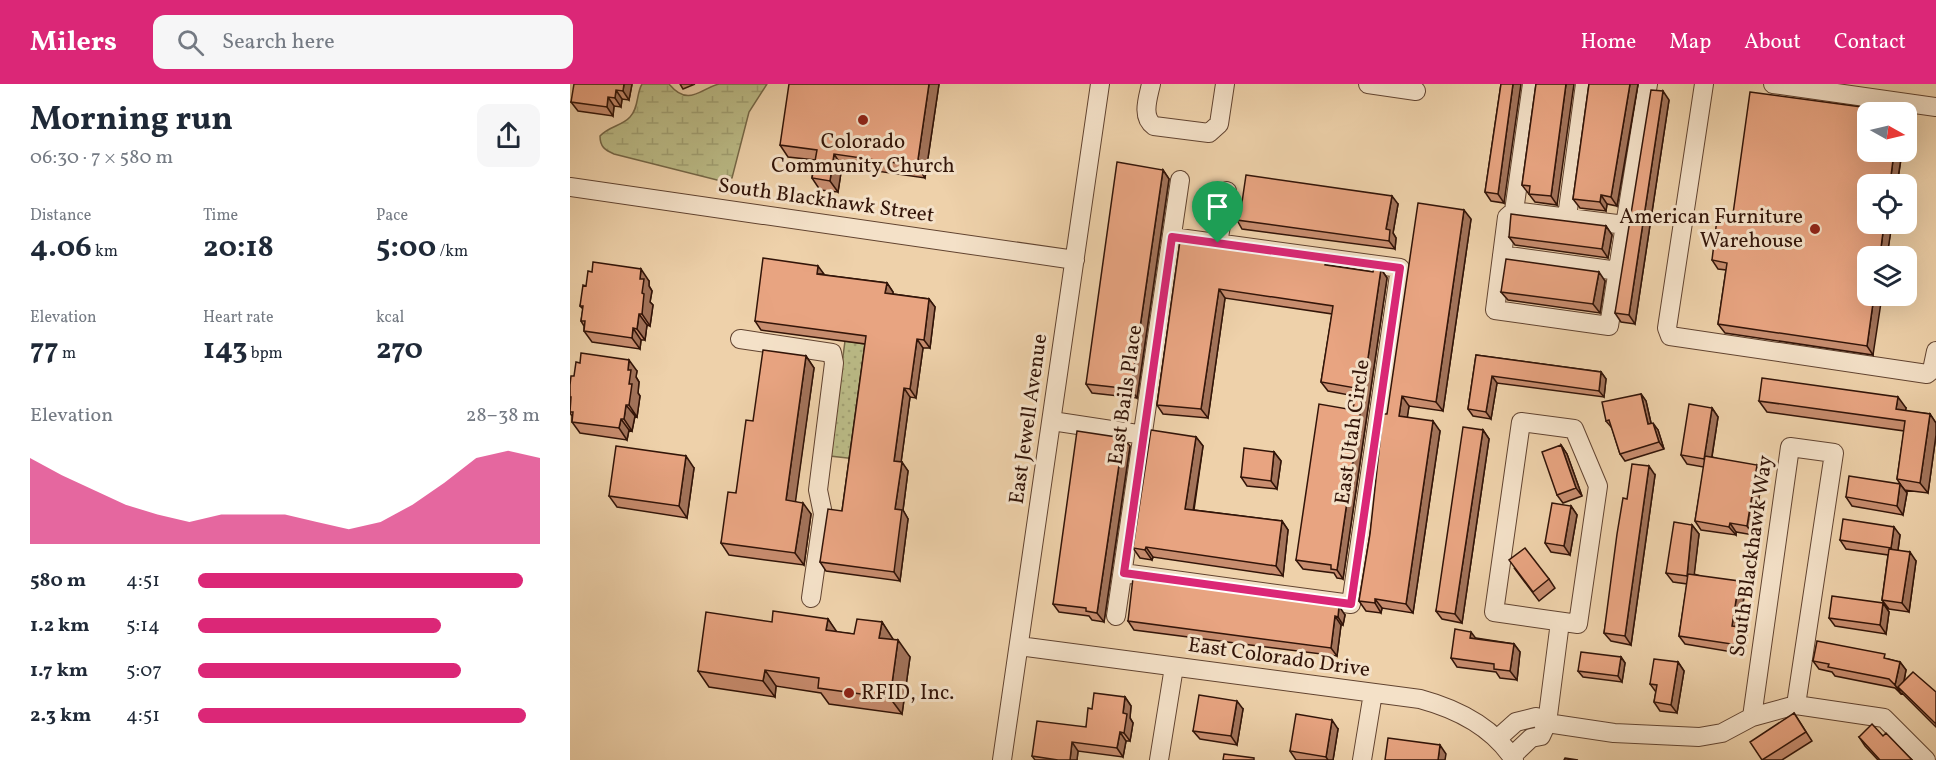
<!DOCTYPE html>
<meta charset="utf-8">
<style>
body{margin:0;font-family:Vollkorn,serif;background:#f6f6f7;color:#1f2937;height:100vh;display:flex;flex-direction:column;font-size:22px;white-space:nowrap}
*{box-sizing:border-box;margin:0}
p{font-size:20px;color:#747a83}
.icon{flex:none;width:33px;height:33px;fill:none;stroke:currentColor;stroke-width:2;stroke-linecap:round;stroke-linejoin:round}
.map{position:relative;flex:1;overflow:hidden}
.panel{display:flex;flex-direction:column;background:#fff;width:570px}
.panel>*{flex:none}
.needle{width:39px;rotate:98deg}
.buttons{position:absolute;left:1287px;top:18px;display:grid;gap:12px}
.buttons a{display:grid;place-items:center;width:60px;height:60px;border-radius:12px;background:#fff;box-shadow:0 6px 24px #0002;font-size:30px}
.pin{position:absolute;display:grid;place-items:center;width:51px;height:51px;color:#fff;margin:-62px -26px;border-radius:50% 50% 50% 0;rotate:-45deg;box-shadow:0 0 6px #0007}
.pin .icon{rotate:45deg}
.round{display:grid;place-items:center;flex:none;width:63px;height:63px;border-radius:12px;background:#f6f6f7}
.summary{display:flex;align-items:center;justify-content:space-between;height:102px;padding:0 30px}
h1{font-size:33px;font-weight:700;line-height:45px}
.figures{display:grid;grid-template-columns:repeat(3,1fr);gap:9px;height:102px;padding:6px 30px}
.figures div{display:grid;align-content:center}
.figures b{font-size:30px;font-weight:700}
.figures small{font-size:16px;font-weight:400}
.figures p{font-size:16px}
.chart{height:168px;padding:12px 30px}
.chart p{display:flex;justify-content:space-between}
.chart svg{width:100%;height:108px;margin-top:6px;fill:#db2777;opacity:.7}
ul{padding:0 30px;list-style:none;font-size:20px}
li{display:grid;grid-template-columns:96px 72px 1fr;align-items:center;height:45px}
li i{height:15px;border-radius:8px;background:#db2777}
header{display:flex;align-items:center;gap:36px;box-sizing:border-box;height:84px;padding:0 30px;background:#db2777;color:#fff}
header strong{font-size:28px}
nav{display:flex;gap:33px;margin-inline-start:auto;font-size:21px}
.search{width:420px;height:54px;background:#f6f6f7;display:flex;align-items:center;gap:15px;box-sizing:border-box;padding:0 21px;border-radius:12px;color:#747a83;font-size:22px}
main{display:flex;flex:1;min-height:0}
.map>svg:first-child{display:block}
.green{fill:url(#green-dots);stroke:#766848;stroke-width:1.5}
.wetland{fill:url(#wetland-marsh);stroke:#766848;stroke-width:1.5}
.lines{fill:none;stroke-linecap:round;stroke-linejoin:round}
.minor-casing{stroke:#614330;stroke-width:20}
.minor{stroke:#f4e1c8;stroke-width:18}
.wall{fill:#c88d6f;stroke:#321408;stroke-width:1.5}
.shaded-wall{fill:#a2735a;stroke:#321408;stroke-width:1.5}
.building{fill:#e8a481;stroke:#321408;stroke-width:1.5}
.route-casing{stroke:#fff;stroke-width:12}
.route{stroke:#db2777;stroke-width:8}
.poi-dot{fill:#8f2418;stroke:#f4e1c8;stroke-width:2}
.labels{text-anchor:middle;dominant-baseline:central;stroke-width:6;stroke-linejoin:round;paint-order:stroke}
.poi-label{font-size:21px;fill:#321408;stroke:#f4e1c8}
.street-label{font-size:21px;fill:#321408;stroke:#f4e1c8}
</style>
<header>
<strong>Milers</strong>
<div class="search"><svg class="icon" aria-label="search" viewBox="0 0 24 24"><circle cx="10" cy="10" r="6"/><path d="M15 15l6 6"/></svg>Search here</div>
<nav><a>Home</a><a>Map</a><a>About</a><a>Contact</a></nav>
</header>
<main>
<section class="panel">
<div class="summary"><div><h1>Morning run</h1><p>06:30 · 7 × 580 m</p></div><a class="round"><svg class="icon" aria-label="share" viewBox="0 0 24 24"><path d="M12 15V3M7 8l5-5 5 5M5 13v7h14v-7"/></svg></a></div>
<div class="figures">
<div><p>Distance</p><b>4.06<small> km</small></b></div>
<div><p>Time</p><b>20:18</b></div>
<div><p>Pace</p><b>5:00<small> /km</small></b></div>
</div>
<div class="figures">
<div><p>Elevation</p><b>77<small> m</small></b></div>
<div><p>Heart rate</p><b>143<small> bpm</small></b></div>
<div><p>kcal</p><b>270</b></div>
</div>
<div class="chart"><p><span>Elevation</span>28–38 m</p>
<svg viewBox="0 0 160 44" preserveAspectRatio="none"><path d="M0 44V9L10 16L20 22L30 28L40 32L50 35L60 32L70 32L80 32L90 35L100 38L110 35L120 28L130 19L140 9L150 6L160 9V44z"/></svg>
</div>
<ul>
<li><b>580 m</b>4:51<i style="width:95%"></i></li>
<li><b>1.2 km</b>5:14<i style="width:71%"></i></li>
<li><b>1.7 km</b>5:07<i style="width:77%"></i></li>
<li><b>2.3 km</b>4:51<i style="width:96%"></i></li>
</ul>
</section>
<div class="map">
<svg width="1366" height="676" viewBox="0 0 1366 676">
<defs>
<pattern id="green-dots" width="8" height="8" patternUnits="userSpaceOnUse" patternTransform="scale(1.5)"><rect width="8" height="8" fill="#bbbb87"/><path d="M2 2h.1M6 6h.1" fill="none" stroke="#a1a073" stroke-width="1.8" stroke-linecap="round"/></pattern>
<pattern id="wetland-marsh" width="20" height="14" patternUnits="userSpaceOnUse" patternTransform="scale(1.5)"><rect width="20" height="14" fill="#bbbb87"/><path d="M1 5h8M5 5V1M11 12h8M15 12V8" fill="none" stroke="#a1a073"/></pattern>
</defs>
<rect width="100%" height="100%" fill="#eed1aa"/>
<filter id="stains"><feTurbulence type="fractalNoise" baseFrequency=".00333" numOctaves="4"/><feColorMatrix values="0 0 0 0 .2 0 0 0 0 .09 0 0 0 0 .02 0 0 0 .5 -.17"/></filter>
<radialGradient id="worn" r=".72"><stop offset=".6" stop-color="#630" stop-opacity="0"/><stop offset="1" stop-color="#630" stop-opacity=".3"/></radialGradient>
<path class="green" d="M275,257L302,261L286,375L260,372Z"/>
<path class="wetland" d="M72,0H99C119,24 131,4 149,0C164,0 182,0 197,0L179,28L162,94L151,97L44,70C35,66 30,63 30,52C39,42 52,42 60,33C69,24 66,10 72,0Z"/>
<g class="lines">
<defs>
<path id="minor" d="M581,0C578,14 571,33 584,42L639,49L649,40L655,0
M798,0L846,7
M962,0L944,127L1055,141L1078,0
M1134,0L1097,244L1100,252L1357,290L1362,286L1366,267
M1203,0L1366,23
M0,103L505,176
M944,127L937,133L925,226L1039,242L1055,141
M997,133L1015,0
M648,159L657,107
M932,171L1048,187
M170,255L262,269L264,279L248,406L253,430L241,514
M482,337L574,351
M951,338L1004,345L1028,402L1008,540L924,528Z
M553,489L781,520L830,184L602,153
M546,532L610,96
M449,562L850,615C887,625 923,643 944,676
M1182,633L1220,363L1264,369L1226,621
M927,655L946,638L966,633L977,639L1044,649L1129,653L1152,649L1182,633L1226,621L1314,634L1356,676
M942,672L961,654L971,652L977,639L990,538
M432,676L530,0
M589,676L604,583
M792,676L803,609"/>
</defs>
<use href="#minor" class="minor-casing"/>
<use href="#minor" class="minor"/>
</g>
<path class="wall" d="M62,0L59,16L52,15L51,23L44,22L43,32L8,27L1,18Z
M110,0H125L113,5Z
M369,0L355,94L272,82L268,108L250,106L242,94L245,76L218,73L210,61Z
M931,0L934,119L921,117L915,108Z
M966,0L987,121L965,118L952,101Z
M1019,0H1068L1047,122L1037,120L1036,127L1010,124L1003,115Z
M1099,16L1065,240L1051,238L1045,229Z
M1298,68H1332L1317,172H1298L1303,271L1155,249L1148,240L1156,186L1148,185L1142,176Z
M593,86L599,95L567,314L522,309L516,300Z
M828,120L823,149L826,154L825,165L672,145L667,136L671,125Z
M901,135L873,327L839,322L837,333L870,347L843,529L812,524L811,529L796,527L789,517L800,450L817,330Z
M1036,142L1042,151L1038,174L945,161L939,153Z
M610,157L803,188L811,185L817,194L773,495L767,494L764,489L733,485L726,476L783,326L785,312L758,307L751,298L762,230L655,214L638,334L593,330L587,321Z
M254,191L317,199L323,208V210L359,215L365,223L360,264H353L346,314L340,313L331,378L338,387L333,426L338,435L330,497L256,487L250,478L272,427L295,260L191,246L185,237Z
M79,197V202L82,207L80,218L83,221L80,242L77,241L75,256H71L70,265L22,258L14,247V242L11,237L13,225L10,222L16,202Z
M1035,197L1030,229L938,216L931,208Z
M906,271L1031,288L1036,295L1034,313L927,299L921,335L903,332L898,325Z
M236,272L244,284L225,417L241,430L234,481L159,471L151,459L166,409L183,337Z
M67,287L66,293L69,298L68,309L70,312L67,333L65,332L62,347L59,346L57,356L10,349L2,338V332L0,329V301L4,292Z
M1071,310L1076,317L1081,339L1088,346L1094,365L1055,377L1050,370L1042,344L1036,337Z
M1189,317L1336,324L1335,327L1360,330L1366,339V351L1358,409L1334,406L1327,395L1334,347L1197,328Z
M1142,324L1148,333L1142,373L1193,389L1183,451L1166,448V451L1131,446L1125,437L1134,383L1117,380L1111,371Z
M913,346L919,355L892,539L872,535L866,527Z
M626,353L633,362L624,426L712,437L718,446L713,492L583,473L582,476L570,474L563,464Z
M991,361L997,370L1012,412L993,419L987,411Z
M560,362L534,538L522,536L519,532L489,528L483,520Z
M704,368L711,377L707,405L677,402L671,393Z
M124,384L117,434L47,423L39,412Z
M1085,391L1061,561L1041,557L1034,549L1057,415Z
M1330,400L1337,409L1333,431L1282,422L1276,413Z
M1001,422L1007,431L1000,471L981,468L975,459Z
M1122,441L1129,450L1124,490L1175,506L1170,543L1177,552L1174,570L1115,560L1109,552L1117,500L1103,498L1096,489Z
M1330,451L1328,466L1346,477L1339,528L1319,525L1312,516L1318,471L1276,465L1270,456Z
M945,485L979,495L985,504L969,517Z
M1313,519L1319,528L1316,550L1265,542L1259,534Z
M775,531L773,541H771L767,572L564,546L558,537Z
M258,535L266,548L284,550L312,538L323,556L340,573L332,630L259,620L251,609L206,602L205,613L139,603L128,587L202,538Z
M906,554L944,560L950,568L947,596L930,594L926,588L887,583L881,574Z
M1051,573L1055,579L1052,598L1013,593L1008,587Z
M1318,575L1330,578L1336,586L1334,597L1366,608V643L1332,609L1331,610L1325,604L1265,592L1262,588L1249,585L1243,577Z
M1108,578L1114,587L1107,629L1090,627L1084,618L1086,608L1080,600Z
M555,613L561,622L560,634L563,639L560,657H556L553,673L508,667L507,676H465L462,672L516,643L522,625Z
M673,625L667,661L630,655L623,647Z
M1224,629L1242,657L1212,676H1192Z
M768,645L763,676H726L720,667Z
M1313,652L1342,676H1308L1295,662L1289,653Z"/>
<path class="shaded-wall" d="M54,0H62L59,16L53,7Z
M359,0H369L355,94L347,82Z
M943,0H951L934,119L928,110Z
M996,0H1004L987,121L981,112Z
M1060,0H1068L1047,122L1041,113Z
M46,6L52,15L51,23L45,14Z
M1093,7L1099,16L1065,240L1059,231Z
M38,13L44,22L43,32L37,23Z
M1324,68H1332L1327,100H1320Z
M264,70L272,82L268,108L260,97Z
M593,86L599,95L567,314L561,305Z
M1031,111L1037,120L1036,127L1030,118Z
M822,112L828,120L823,149L826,154L825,165L819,157L816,145Z
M894,126L901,135L873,327L866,318Z
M1314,140H1322L1317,172H1310Z
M1036,142L1042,151L1038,174L1032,165Z
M248,182L254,190H247Z
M71,185L79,197V202L82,207L80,218L83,221L80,242L72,230L70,195Z
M811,185L817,194L773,495L767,486Z
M1029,188L1035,197L1030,229L1023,220Z
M317,199L323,208L322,217L315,209Z
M649,205L655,214L638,334L631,325Z
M1304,212H1312L1303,271L1297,262Z
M359,215L365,223L360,264L354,256Z
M69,230L77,241L75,256L67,245Z
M63,244L71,256L70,265L62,254Z
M347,255L353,264L346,314L340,305Z
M236,272L244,284L224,428L216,416Z
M59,276L67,287L66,293L69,298L68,309L70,312L67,333L59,321V300L58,286Z
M1031,288L1036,295L1034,313L1029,307Z
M922,292L927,299L921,335L916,328Z
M334,304L340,313L330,386L324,377Z
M1071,310L1076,317L1083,348L1078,340Z
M832,312L839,322L836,342L829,332Z
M1328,313L1336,324L1334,336L1326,325Z
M56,321L65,332L62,347L54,335Z
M1142,324L1148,333L1140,384L1134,375Z
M1360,330L1366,339V351L1358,409L1350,399Z
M51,335L59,346L57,356L49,344Z
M863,337L870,347L843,529L836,520Z
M1083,339L1088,346L1094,365L1089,358Z
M913,346L919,355L892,539L885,530Z
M626,353L633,362L622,434L615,425Z
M553,354L560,362L534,538L527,529Z
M991,361L997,370L1012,412L1006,404Z
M704,368L711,377L707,405L701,397Z
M116,372L124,384L117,434L109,422Z
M332,378L338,387L333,426L338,435L330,497L324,488L325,425Z
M1187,381L1193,389L1183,451L1177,442Z
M1079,382L1085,391L1061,561L1055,552Z
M1330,400L1337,409L1333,431L1327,422Z
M233,419L241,430L234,481L225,469Z
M1001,422L1007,431L1000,471L994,462Z
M712,437L718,446L713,492L706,482Z
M1160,439L1166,448V451L1159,443Z
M1122,441L1129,450L1123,501L1117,492Z
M1324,443L1330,451L1327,473L1321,464Z
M576,463L583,473L582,476L575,466Z
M1340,468L1346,477L1339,528L1332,519Z
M1169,497L1175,506L1168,550L1162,542Z
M805,515L812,524L811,529L805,519Z
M1313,519L1319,528L1316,550L1310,541Z
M769,522L775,531L773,541L768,533Z
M765,532L771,541L767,572L761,564Z
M258,535L269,551L256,546Z
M312,538L323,555L321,570L309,554Z
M1171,543L1177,552L1174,570L1168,561Z
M901,548L907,556L900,554Z
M328,556L340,573L332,630L320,614Z
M944,560L950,568L947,596L940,587Z
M1051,573L1055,579L1052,598L1048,592Z
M1108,578L1114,587L1107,629L1101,621Z
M1330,578L1336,586L1332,607L1328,603L1331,610L1325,601Z
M195,586L206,602L205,613L193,597Z
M555,613L561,622L560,634L563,639L560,657L554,649L553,629Z
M667,617L673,625L667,661L661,652Z
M762,636L768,645L763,676H758L756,673Z
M550,648L556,657L553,673L547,664Z
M502,658L508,667L507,676H500Z
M870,661L876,670L875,676H868Z"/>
<path class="building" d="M4,0H54L53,7L46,6L45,14L38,13L37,23L1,18Z
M219,0H359L347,82L264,70L260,97L242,94L247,66L210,61Z
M931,0H943L928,110L915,108Z
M966,0H996L981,112L959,110L960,102L952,101Z
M1019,0H1060L1041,113L1031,111L1030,118L1003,115Z
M1081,6L1093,7L1059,231L1045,229Z
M1180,8L1329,28H1298V68H1324L1320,100H1298V140H1314L1310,172H1298V212H1304L1297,262L1148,240L1157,179L1142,176L1147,135L1162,137Z
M547,78L593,86L561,305L516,300Z
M676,91L822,112L816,145L820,146L819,157L667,136L668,124L671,125Z
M848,119L894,126L866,318L832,312L829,332L863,337L836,520L805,515V519L789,517L800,450L813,330H817Z
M941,130L1036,142L1032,165L939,153Z
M610,157L756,177L755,181L803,188L804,184L811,185L767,486L761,485V481L726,476L749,320L783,326L786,304L751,298L763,222L649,205L631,325L587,321Z
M193,174L248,182L247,190L317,199L315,209L359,215L354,256L347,255L340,305L334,304L324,377L332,378L325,425L332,426L324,488L250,478L258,425L272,427L296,252L185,237Z
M936,175L1029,188L1023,220L931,208Z
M23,178L71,185L70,195H74L72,209L74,210L72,230H69L67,245L63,244L62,254L14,247L15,237H11L13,222H10L13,201L16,202L18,187L22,188Z
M193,266L236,272L216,416L233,419L225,469L151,459L158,408L166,409L176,336L183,337Z
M11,269L59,276L58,286H61L59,300H62L59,321H56L54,335H51L49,344L2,338L3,328H0L1,313H0V301L1,292H4L6,278L10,279Z
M906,271L1031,288L1029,307L922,292L916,328L898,325Z
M1192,294L1328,313L1326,325L1360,330L1350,399L1327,395L1335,337L1189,317Z
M1071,310L1078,340L1083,339L1089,358L1050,370L1039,336L1036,337L1032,318Z
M1119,320L1142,324L1134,375L1111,371Z
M893,343L913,346L885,530L866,527Z
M581,346L626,353L615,425L712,437L706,482L576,463L575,466L563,464Z
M507,347L553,354L527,529L516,527V524L483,520Z
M991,361L1006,404L987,411L972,368Z
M46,362L116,372L109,422L39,412Z
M674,364L704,368L701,397L671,393Z
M1135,372L1187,381L1177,442L1160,439L1159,443L1125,437Z
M1062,380L1079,382L1055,552L1034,549L1047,450L1053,414L1057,415Z
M1279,392L1330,400L1327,422L1276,413Z
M982,419L1001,422L994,462L975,459Z
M1273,435L1324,443L1321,464L1270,456Z
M1104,438L1122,441L1117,492L1096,489Z
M955,464L979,495L963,508L939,476Z
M1319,465L1340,468L1332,519L1312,516Z
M1118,490L1169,497L1162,542L1171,543L1168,561L1109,552Z
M563,494L769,522L768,533L765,532L761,564L558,537Z
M1262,512L1313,519L1310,541L1259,534Z
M203,527L258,535L256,546L284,550L287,535L312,538L309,554L328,556L320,614L248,604L249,594L195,586L193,597L128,587L136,528L202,538Z
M885,545L901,548L900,554L944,560L940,587L924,585V580L881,574Z
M1247,557L1315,570L1314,574L1330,578L1325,601L1319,595L1258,583L1259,580L1243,577Z
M1011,568L1051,573L1048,592L1008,587Z
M1084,575L1108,578L1101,621L1084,618L1087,601L1080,600Z
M1343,588L1366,608V640L1328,603Z
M524,609L555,613L553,629L557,630L554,649L550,648L547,664L502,658L500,676H488L462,672L467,637L516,643L518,624L522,625Z
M629,611L667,617L661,652L623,647Z
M1224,629L1236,648L1192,676L1180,658Z
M726,630L762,636L756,673L720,667Z
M1302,640L1313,652L1316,649L1342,676H1310L1289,653Z
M818,654L870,661L868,676H815Z
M654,670L684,674V676H653Z
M995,674L1008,676H994Z"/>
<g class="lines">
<defs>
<path id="route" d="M602,153L830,184L781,520L554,489Z"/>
</defs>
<use href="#route" class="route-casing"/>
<use href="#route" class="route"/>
</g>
<g class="poi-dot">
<circle cx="293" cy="36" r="6"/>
<circle cx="1245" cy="145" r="6"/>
<circle cx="279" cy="609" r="6"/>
</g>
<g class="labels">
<g class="poi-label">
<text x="293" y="58">Colorado<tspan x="293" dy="24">Community Church</tspan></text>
<text x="1233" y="133" text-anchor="end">American Furniture<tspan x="1233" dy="24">Warehouse</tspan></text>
<text x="291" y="609" text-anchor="start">RFID, Inc.</text>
</g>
<g class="street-label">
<text transform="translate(256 117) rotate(8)">South Blackhawk Street</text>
<text transform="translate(556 311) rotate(-82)">East Bails Place</text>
<text transform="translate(459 335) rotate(-82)">East Jewell Avenue</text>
<text transform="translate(783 348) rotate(-82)">East Utah Circle</text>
<text transform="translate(1182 472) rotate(-82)">South Blackhawk Way</text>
<text transform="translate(709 574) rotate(8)">East Colorado Drive</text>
</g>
</g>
<rect width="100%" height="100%" filter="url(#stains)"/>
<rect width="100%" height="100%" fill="url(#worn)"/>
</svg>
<div class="buttons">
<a><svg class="needle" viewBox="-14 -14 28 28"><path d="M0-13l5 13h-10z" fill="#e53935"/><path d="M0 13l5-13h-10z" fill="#747a83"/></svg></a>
<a><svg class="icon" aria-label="locate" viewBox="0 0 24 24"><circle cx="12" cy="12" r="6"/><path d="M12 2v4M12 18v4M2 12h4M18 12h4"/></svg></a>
<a><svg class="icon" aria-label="layers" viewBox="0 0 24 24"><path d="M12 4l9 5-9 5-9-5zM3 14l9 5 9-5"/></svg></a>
</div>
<div class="pin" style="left:648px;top:159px;background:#1e9e55"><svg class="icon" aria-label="arrive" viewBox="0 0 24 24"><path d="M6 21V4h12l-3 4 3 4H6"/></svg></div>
</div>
</main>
